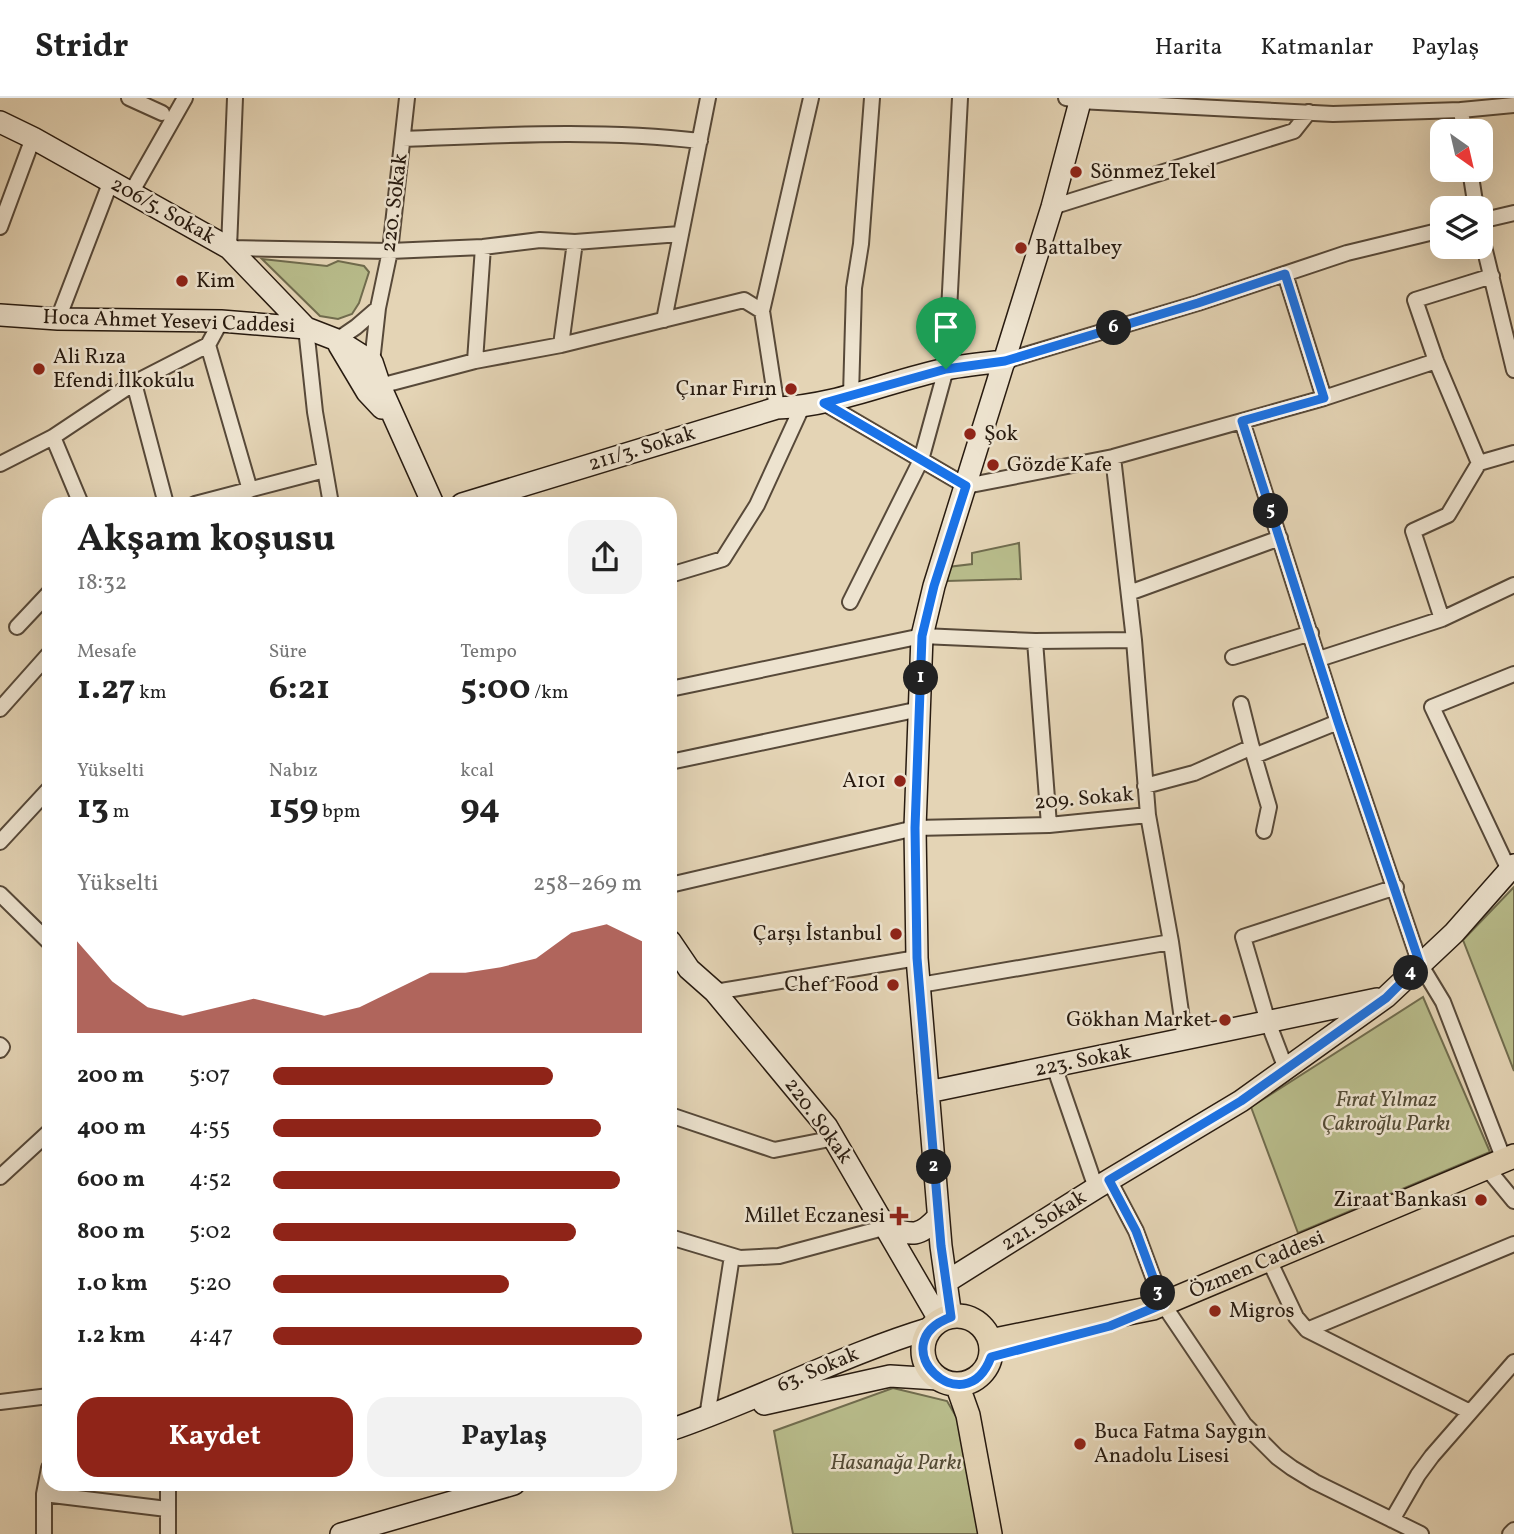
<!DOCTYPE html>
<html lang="tr">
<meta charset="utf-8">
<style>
body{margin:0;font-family:Vollkorn,serif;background:#f2f2f2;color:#222;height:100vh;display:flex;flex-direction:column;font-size:26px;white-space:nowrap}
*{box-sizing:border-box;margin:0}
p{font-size:23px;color:#767676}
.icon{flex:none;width:38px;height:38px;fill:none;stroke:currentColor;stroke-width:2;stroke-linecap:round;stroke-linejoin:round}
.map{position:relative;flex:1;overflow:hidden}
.details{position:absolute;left:42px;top:399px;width:635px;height:994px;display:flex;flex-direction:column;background:#fff;border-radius:21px;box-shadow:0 7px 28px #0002}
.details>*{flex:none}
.needle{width:46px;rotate:146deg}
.controls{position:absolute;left:1430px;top:21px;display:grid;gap:14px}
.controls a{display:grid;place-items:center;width:63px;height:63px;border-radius:14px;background:#fff;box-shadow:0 7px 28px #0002;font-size:35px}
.pin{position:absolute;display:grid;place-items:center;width:60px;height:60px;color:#fff;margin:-72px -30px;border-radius:50% 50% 50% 0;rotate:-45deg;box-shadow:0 0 7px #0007}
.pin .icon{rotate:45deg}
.km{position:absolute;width:35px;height:35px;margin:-18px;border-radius:50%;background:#222;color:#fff;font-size:19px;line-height:35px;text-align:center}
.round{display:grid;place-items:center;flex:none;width:74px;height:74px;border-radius:21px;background:#f2f2f2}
.head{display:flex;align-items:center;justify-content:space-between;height:119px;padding:0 35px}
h1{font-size:38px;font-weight:700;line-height:52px}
.metrics{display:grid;grid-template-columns:repeat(3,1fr);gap:10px;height:119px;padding:7px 35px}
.metrics div{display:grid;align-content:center}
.metrics b{font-size:35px;font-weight:700}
.metrics small{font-size:19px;font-weight:400}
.metrics p{font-size:19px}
.chart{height:196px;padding:14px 35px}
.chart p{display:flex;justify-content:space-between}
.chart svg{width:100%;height:126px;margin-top:7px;fill:#8f2418;opacity:.7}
.action{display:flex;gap:14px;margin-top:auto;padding:14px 35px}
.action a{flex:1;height:80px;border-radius:21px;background:#8f2418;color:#fff;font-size:28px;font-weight:700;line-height:80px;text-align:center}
.action a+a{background:#f2f2f2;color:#222}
ul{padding:0 35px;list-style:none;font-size:23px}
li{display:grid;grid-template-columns:112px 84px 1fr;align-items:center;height:52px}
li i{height:18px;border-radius:9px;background:#8f2418}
header{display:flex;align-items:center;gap:42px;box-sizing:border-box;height:98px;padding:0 35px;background:#fff;border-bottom:2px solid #e0e0e0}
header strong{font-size:33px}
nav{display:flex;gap:38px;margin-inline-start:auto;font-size:24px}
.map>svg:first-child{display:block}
.park{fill:#b8bc8b;stroke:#706c4e;stroke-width:2}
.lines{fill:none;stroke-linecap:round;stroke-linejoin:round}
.street-casing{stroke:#574939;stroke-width:18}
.secondary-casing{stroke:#281b10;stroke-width:24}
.primary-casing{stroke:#281b10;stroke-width:26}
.street{stroke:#ede3cf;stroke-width:14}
.secondary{stroke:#ede3cf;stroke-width:21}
.primary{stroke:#e4d4b5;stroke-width:23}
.route-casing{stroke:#fff;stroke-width:14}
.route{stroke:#1a73e8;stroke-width:9}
.poi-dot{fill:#8f2418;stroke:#ede3cf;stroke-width:2.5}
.labels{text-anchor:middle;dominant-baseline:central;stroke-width:5;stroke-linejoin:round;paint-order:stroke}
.poi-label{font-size:21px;fill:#281b10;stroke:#ede3cf;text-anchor:start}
.street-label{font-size:21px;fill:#281b10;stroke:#ede3cf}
.park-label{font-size:21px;font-style:italic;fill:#534b35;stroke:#ede3cf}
</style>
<header>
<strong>Stridr</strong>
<nav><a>Harita</a><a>Katmanlar</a><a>Paylaş</a></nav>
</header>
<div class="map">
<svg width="1514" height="1436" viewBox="0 0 1514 1436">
<rect width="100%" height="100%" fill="#e4d4b5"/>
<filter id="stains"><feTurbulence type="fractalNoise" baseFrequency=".00286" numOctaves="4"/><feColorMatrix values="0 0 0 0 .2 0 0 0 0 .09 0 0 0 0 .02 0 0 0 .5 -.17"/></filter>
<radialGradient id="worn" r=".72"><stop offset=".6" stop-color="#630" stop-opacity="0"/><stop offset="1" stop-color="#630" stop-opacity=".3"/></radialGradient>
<path class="park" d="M262,161L327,168L338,163L364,168L369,174L359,205L352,216L338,221L320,218Z
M1019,445L1021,481L947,483L948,469L972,466V455Z
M1514,789V973L1463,842Z
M1423,899L1490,1054L1298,1135L1251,1009Z
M893,1290L947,1303L961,1327L983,1436H793L774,1333Z"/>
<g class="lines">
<defs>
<path id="street" d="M129,0L162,15
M235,0L229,150L390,153L483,149L540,142L575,144L680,136
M1066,0L1079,3L1333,16L1461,12L1514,7
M1461,12L1464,33
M403,41C502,37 602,31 700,43
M1470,72L1476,110
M131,95L185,0
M1052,109L1294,33L1309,14
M1480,123L1514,115
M0,129L33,40
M1480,132L1514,272
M1285,176L1324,300
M762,213L811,0
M58,221L111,83
M664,222L708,0
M306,230L315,314L331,406
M337,242L356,229L378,210
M208,247L250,392
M561,247L575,144
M475,263L483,149
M1005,263L1198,205L1347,155L1442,132
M372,264L378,210L390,153L407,0
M134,285L166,406
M380,288L475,263L561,247L744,202L762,213L777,310
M851,297L854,190L861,146L872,0
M824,305L966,388L1113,359L1324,300L1436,263
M1242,323L1338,624L1420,866L1443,904L1504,1062
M53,339L81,406
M1113,359L1134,542L1148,717L1171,844L1185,942
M1479,365L1436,263L1415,202L1492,178
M1479,365L1514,355
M0,366L53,339L134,285L208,247L221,223
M195,406L325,372
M670,477L723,461L757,407L802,309
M1129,495L1280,440
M850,504L921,362L946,271L960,0
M1442,521L1413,433L1448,417L1479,365
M17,529L49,495
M1035,543L1049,727
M1233,559L1311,535
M1319,561L1442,521L1514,487
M670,591L922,538L1035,543L1134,542
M1241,606L1254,658L1338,624
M0,611L49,556
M1254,658L1269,709L1264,733
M670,664L920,611
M1145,688L1194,675L1252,649
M0,744L49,691
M1509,772L1432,609L1514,576
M670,787L915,730L1049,727L1148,717
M0,796L49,844
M920,887L1171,844
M715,894L917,860
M0,947L2,949L0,952
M1054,968L1096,1090
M1286,971L1268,924L1243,839L1396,789
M670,1017L774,1052L835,1040
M1486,1069L1514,1103
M0,1079L49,1034
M1109,1082L1136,1133L1163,1206L1244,1326L1277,1359L1292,1370L1315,1384L1421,1436
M670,1139L740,1160L779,1158L887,1129
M1269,1162L1296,1219L1307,1232L1470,1314
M1307,1232L1514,1146
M0,1304L49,1298
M707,1319L732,1158
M168,1386V1436
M44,1396L167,1411
M1392,1422L1418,1377L1432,1358L1514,1264
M44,1436V1396L49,1370
M1510,1436L1514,1432"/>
<path id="secondary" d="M0,24L33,40L229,150L306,230
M0,217L58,221L221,223L306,230L337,242L372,264L380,288L433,406
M339,247L367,294L382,310
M462,406L777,310C836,308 889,283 946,271C965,267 985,265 1005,263
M670,843L689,871L715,894L827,1029L940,1223
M928,994L1377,901
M887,1129C912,1137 919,1140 938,1119
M946,1184L1096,1090L1241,1003L1386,899L1454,835L1514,767
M951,1219L941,1148L917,860L915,730L922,538L934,488L1052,109L1081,0
M764,1306L890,1278L938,1281
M670,1332C759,1302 841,1257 931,1230
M341,1436L514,1386"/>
<path id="primary" d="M923 1252a34 34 0 1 1 68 0a34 34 0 1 1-68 0Z
M990,1243L1153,1210L1514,1058
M957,1286L968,1317L990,1436"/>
</defs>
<use href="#street" class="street-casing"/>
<use href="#secondary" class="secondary-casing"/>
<use href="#primary" class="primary-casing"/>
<use href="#street" class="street"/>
<use href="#secondary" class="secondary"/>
<use href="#primary" class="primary"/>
</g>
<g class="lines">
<defs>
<path id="route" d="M1285,176L1324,300L1242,323L1338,624L1420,866L1386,900L1241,1003L1109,1082L1136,1133L1163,1206L1110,1228L991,1259C965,1329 879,1246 951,1219L941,1148L917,860L915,730L922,538L934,488L966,388L824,305L946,271L1005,263L1198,205Z"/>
</defs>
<use href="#route" class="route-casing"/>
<use href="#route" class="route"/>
</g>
<g class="poi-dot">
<circle cx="1076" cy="74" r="7"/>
<circle cx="1021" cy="150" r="7"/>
<circle cx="182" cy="183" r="7"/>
<circle cx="39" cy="271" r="7"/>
<circle cx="791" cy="291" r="7"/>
<circle cx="970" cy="336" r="7"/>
<circle cx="993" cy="367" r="7"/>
<circle cx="900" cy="683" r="7"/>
<circle cx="896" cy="836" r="7"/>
<circle cx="893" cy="887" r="7"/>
<circle cx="1225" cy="922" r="7"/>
<circle cx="1481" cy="1102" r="7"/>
<path d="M895.5 1107.5h7v7h7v7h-7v7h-7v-7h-7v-7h7z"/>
<circle cx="1215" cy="1213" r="7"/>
<circle cx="1080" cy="1346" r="7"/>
</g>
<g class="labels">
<g class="poi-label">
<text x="1090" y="74">Sönmez Tekel</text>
<text x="1035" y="150">Battalbey</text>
<text x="196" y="183">Kim</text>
<text x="53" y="259">Ali Rıza<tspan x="53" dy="24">Efendi İlkokulu</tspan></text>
<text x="777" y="291" text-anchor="end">Çınar Fırın</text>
<text x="984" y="336">Şok</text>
<text x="1007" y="367">Gözde Kafe</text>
<text x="886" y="683" text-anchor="end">A101</text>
<text x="882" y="836" text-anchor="end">Çarşı İstanbul</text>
<text x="879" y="887" text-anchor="end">Chef Food</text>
<text x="1211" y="922" text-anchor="end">Gökhan Market</text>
<text x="1467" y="1102" text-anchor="end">Ziraat Bankası</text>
<text x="885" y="1118" text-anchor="end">Millet Eczanesi</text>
<text x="1229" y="1213">Migros</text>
<text x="1094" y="1334">Buca Fatma Saygın<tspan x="1094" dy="24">Anadolu Lisesi</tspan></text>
</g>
<g class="street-label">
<text transform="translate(395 105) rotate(-83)">220. Sokak</text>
<text transform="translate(163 113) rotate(29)">206/5. Sokak</text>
<text transform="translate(169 224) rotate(2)">Hoca Ahmet Yesevi Caddesi</text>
<text transform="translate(642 351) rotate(-17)">211/3. Sokak</text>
<text transform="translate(1084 701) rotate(-5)">209. Sokak</text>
<text transform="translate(1083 963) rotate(-11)">223. Sokak</text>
<text transform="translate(818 1023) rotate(54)">220. Sokak</text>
<text transform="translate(1044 1123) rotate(-32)">221. Sokak</text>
<text transform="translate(1257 1167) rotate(-23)">Özmen Caddesi</text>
<text transform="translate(818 1272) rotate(-23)">63. Sokak</text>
</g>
<g class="park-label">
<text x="1386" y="1002">Fırat Yılmaz<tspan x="1386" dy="24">Çakıroğlu Parkı</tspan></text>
<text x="896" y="1365">Hasanağa Parkı</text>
</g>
</g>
<rect width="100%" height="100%" filter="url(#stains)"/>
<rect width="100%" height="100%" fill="url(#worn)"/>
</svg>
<div class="controls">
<a><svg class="needle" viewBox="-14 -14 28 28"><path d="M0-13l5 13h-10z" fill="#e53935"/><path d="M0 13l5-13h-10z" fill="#767676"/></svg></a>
<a><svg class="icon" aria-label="layers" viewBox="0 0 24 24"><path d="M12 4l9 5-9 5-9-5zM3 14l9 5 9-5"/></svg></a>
</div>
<div class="pin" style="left:946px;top:271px;background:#1e9e55"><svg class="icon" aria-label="arrive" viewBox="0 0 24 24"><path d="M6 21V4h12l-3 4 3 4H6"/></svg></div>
<b class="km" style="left:921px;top:580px">1</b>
<b class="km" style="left:934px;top:1069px">2</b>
<b class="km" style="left:1158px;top:1195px">3</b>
<b class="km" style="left:1411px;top:875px">4</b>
<b class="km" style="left:1271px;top:413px">5</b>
<b class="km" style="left:1114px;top:230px">6</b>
<section class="details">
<div class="head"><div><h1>Akşam koşusu</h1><p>18:32</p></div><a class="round"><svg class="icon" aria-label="share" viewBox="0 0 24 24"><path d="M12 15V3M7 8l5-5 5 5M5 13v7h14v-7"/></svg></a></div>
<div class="metrics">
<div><p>Mesafe</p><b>1.27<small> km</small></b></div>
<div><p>Süre</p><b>6:21</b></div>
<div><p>Tempo</p><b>5:00<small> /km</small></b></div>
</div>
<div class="metrics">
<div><p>Yükselti</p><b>13<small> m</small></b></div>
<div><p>Nabız</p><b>159<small> bpm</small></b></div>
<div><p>kcal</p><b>94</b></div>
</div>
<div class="chart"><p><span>Yükselti</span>258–269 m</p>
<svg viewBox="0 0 160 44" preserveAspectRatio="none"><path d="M0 44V12L10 26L20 35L30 38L40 35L50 32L60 35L70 38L80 35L90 29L100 23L110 23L120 21L130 18L140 9L150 6L160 12V44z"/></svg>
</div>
<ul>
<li><b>200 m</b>5:07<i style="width:76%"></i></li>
<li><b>400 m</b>4:55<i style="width:89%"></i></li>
<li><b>600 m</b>4:52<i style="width:94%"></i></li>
<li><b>800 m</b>5:02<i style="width:82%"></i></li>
<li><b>1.0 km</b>5:20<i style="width:64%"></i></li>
<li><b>1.2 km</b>4:47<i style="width:100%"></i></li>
</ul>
<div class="action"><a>Kaydet</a><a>Paylaş</a></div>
</section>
</div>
